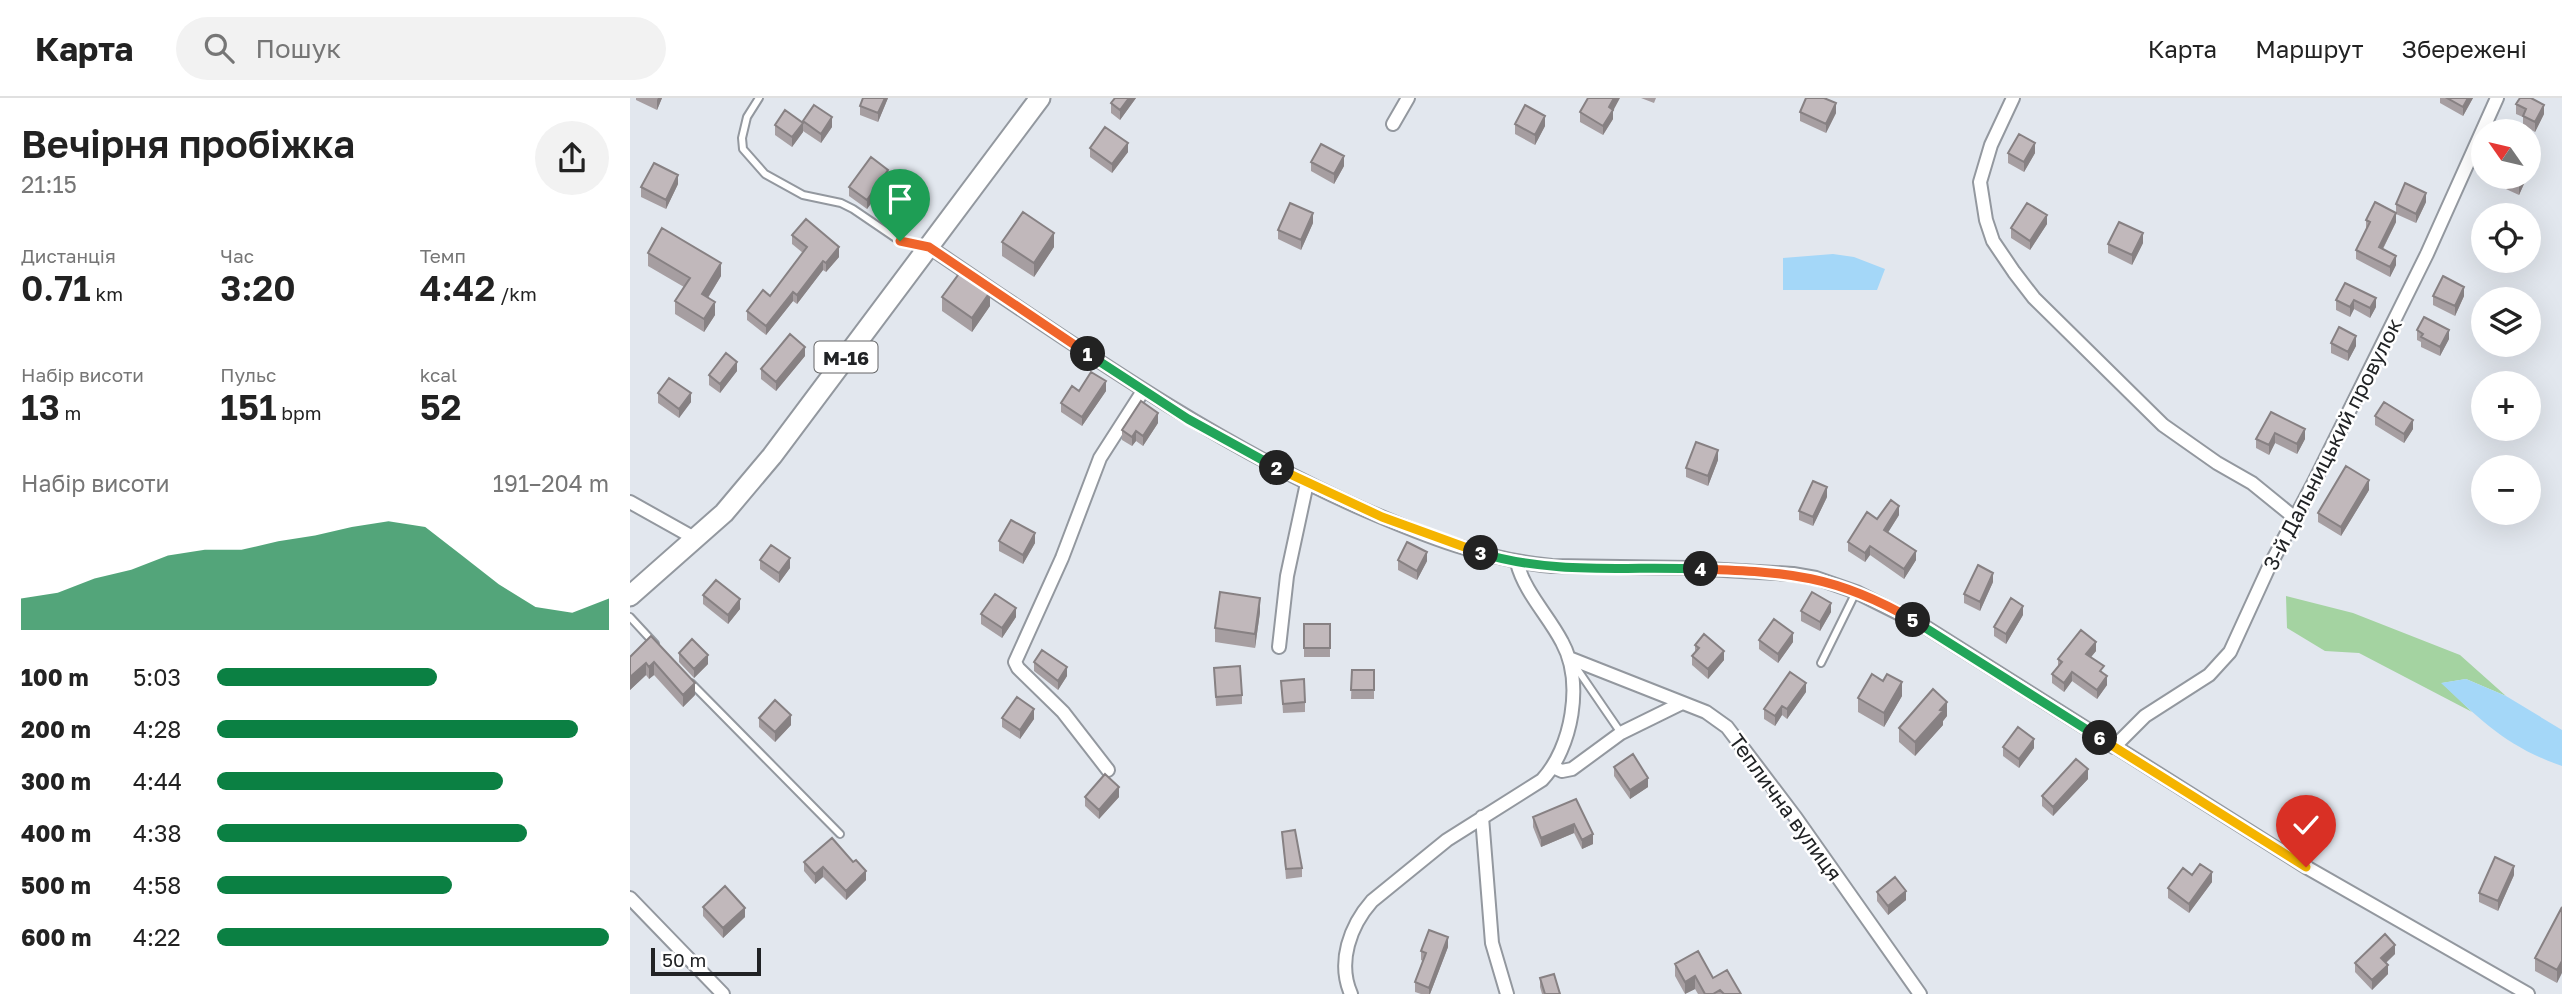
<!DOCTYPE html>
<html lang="uk">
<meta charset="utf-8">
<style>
body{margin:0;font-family:"Golos Text",sans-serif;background:#f2f2f2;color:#222;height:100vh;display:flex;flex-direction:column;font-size:26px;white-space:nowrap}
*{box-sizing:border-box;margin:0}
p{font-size:23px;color:#767676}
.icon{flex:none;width:38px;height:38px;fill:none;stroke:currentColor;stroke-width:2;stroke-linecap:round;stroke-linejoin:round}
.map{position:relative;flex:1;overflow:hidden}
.side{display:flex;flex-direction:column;background:#fff;width:630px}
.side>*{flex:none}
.needle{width:46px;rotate:304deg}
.buttons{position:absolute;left:1841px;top:21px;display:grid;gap:14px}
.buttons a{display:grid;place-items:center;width:70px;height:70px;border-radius:50%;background:#fff;box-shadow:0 7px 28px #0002;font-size:35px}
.scale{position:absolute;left:21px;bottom:18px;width:110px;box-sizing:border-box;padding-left:7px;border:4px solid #212325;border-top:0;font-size:19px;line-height:24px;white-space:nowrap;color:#212325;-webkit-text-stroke:5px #fff;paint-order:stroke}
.pin{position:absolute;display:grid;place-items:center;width:60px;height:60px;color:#fff;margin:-72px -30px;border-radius:50% 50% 50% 0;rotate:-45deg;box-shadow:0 0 7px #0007}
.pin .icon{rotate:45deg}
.km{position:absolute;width:35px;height:35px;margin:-18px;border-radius:50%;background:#222;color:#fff;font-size:19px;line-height:35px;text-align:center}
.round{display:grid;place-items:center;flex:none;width:74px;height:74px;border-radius:37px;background:#f2f2f2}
.headline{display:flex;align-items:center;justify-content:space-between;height:119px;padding:0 21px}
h1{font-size:38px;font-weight:600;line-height:52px}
.stats{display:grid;grid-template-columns:repeat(3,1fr);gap:10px;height:119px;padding:7px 21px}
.stats div{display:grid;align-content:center}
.stats b{font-size:35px;font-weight:600}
.stats small{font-size:19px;font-weight:400}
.stats p{font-size:19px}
.chart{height:196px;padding:14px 21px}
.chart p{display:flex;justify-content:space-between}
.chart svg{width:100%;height:126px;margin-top:7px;fill:#0b8043;opacity:.7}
ul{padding:0 21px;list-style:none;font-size:23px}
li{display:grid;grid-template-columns:112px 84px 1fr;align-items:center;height:52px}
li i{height:18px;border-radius:9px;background:#0b8043}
header{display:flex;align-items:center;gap:42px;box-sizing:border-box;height:98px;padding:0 35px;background:#fff;border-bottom:2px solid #e0e0e0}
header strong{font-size:33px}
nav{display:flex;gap:38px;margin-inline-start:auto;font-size:24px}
.search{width:490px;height:63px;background:#f2f2f2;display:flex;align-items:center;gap:18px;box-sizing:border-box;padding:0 24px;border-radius:38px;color:#767676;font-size:26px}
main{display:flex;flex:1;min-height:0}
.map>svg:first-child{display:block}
.green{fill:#a4d3a1}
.water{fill:#a4d7f8}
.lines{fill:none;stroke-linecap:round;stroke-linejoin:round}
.service-casing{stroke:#93989f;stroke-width:10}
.minor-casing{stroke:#93989f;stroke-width:16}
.trunk-casing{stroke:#93989f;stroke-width:23}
.service{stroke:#fff;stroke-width:6}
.minor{stroke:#fff;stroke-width:12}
.trunk{stroke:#fff;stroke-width:19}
.wall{fill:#a69ea1}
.shaded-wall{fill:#878183}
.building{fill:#c1b8bb;stroke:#878183;stroke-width:2}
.split-1-casing{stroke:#fff;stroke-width:14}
.split-2-casing{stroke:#fff;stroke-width:14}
.split-3-casing{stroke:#fff;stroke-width:14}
.split-4-casing{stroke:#fff;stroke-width:14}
.split-5-casing{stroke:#fff;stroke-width:14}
.split-6-casing{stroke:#fff;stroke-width:14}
.split-7-casing{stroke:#fff;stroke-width:14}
.split-1{stroke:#f0652b;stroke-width:9}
.split-2{stroke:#22a559;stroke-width:9}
.split-3{stroke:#f5b400;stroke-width:9}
.split-4{stroke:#22a559;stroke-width:9}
.split-5{stroke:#f0652b;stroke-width:9}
.split-6{stroke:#22a559;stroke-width:9}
.split-7{stroke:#f5b400;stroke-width:9}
.labels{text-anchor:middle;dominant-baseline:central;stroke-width:5;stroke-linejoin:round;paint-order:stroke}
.shield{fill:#fff;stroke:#646566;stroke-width:2}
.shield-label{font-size:19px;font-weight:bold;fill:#212325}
.street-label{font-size:21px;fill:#212325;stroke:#fff}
</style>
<header>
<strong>Карта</strong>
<div class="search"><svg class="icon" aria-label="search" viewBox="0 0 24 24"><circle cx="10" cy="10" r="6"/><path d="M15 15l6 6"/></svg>Пошук</div>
<nav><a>Карта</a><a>Маршрут</a><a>Збережені</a></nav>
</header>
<main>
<section class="side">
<div class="headline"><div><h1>Вечірня пробіжка</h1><p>21:15</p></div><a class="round"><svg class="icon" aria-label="share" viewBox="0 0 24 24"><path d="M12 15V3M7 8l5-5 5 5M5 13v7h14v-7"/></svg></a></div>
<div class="stats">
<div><p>Дистанція</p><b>0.71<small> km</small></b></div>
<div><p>Час</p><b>3:20</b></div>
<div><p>Темп</p><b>4:42<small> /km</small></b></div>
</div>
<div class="stats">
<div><p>Набір висоти</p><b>13<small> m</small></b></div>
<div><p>Пульс</p><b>151<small> bpm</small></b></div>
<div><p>kcal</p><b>52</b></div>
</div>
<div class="chart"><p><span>Набір висоти</span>191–204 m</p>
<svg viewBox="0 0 160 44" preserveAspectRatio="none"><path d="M0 44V33L10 31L20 26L30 23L40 18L50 16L60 16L70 13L80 11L90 8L100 6L110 8L120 18L130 28L140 36L150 38L160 33V44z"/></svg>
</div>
<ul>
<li><b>100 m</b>5:03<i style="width:56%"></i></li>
<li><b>200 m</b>4:28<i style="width:92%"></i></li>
<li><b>300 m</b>4:44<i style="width:73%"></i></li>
<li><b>400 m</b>4:38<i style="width:79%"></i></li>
<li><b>500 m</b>4:58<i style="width:60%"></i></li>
<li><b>600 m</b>4:22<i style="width:100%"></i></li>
</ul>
</section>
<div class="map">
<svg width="1932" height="896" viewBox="0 0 1932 896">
<rect width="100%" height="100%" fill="#e2e7ee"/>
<path class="green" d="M1656,498L1723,515L1830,557L1876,598L1836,581L1812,585L1842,614L1729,555L1695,553L1657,530Z"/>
<path class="water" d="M1203,156L1224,159L1255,171L1247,192H1153V160Z
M1836,581L1876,598L1932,632V668C1877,649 1852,623 1811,585Z"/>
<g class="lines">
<defs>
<path id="service" d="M129,0L117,19L112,40L113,51L135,76L173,97L211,105L223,111L270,143L294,148
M0,519L25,546
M943,565L991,635
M1191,565L1226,494
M61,585L210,736"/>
<path id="minor" d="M1383,0L1361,47L1350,84L1356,122L1363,143L1384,174L1404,200L1533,327L1587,365L1622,385L1665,420
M763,26L778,0
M299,149C440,244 578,343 735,412C795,438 856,462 922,468L1059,470L1163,476L1186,480L1226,494L1294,528L1676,769L1898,896
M0,404L66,441
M649,549L657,478L677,385
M939,560L1076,614L1097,629L1166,720L1290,896
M1484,649L1515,618L1579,577L1600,554L1638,471L1684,384L1797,156L1867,0
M923,669L932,673L942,671L991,635L1052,605
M478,672L433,614L388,570L385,564L432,460L470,360L513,293
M852,719L862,845L877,896
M0,800L93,896
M721,896C707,864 720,828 742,803L817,742L912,682C942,650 954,584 932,544C918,517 895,495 887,465"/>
<path id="trunk" d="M0,498L94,415L142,358L410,0"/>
</defs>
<use href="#service" class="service-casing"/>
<use href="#minor" class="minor-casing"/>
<use href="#trunk" class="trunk-casing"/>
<use href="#service" class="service"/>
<use href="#minor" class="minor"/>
<use href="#trunk" class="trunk"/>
</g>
<path class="wall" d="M6,0H32L27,12L6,2Z
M258,0L248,24L230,17V8Z
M485,0H506L490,22L481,15V5Z
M1011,0H1026L1024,5Z
M1810,0H1843L1833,18L1810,5Z
M1886,6L1914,16L1905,34L1893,27V19L1886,16Z
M983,13V21L973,37L950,24V14Z
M1170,14L1206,15L1196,35L1170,23Z
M173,23L202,29L191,45L173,33Z
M885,26L915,28L905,47L885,36Z
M145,27L173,34L162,49L145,37Z
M460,50L498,54L482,75L460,59Z
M1378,55H1405L1394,74L1378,65Z
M681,64L714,68L704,86L681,73Z
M1865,79H1897L1889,97L1865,86Z
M258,82L237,111L219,98V89Z
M48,86L36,111L11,99V89Z
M1796,104L1786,125L1766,116V124L1753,151L1766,167L1760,179L1726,161V152L1736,132V122L1766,115V106Z
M683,125L671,152L648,141V132Z
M1417,126L1400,152L1381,140V130Z
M162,137L209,159L196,174L193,172L167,206L163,203L136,237L117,222V213L140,198L173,155L162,146Z
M372,144L424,149L404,179L372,158Z
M1513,145L1502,167L1478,155V146Z
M18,155L91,178L78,200L85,217L74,234L45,216V203L54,189L18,168Z
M1715,185L1746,209L1740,220L1724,211L1720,219L1706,212V202Z
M1803,198H1834L1825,218L1803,207Z
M312,199L360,208L342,234L312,213Z
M1787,232L1819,241L1810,258L1791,249V244L1787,242Z
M1701,245L1726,248L1718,263L1701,255Z
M175,258L146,293L131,281V271Z
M107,273L90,295L79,287V277Z
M449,293H476L452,328L431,314V305Z
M28,295L61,304L49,320L28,305Z
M1641,314L1675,341L1667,356L1645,345L1639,357L1626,350V341Z
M1745,318L1783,331L1774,345L1745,327Z
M528,325L513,348L506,343L502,348L492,342V332Z
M1088,362L1078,388L1056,379V370Z
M1739,392L1711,438L1688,424V415Z
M1197,399L1183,428L1169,422V413Z
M1269,417L1258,434L1286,462L1274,481L1240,457L1235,464L1218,453V444L1247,421Z
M369,443L405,445L393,466L369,453Z
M130,462L160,470L149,485L130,471Z
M768,462L797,463L787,482L768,472Z
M1363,484L1350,513L1334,505V496Z
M73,497L110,511L98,526L73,506Z
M1171,513L1201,514L1190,533L1171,523Z
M630,514L625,550L585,544V530Z
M351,516L386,519L372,540L351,526Z
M1393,517L1376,546L1364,538V529Z
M674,526H700V559H674Z
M21,538L65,597L53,609L24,577L19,581L16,577L0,592V559Z
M1129,542L1163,544L1148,565L1129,551Z
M1065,547L1094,562L1078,581L1062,567V558L1065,554Z
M1466,553L1461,559L1474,576L1477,587L1467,601L1442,583L1434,594L1422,585V576L1428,568V561Z
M49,555L78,566L64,580L49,564Z
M404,564L437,578L428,592L404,573Z
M584,570L612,597V606L586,608Z
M722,572H744V601H721Z
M651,583L675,604V614L653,615Z
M1253,583L1272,598L1254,629L1228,614V600Z
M1176,594L1157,621L1152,617L1145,628L1134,621V611Z
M1317,618L1313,623V627L1285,658L1269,644V630Z
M129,620L161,627L145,644L129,629Z
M372,620L404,621L390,641L372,629Z
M1373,649L1404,650L1389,670L1373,658Z
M984,669L1018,689L1000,701L984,678Z
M1458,681L1423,718L1412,708V698Z
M455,699H489L469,721L455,708Z
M946,701L963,746L952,751L944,735L911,749L903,729V719Z
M652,734L672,770V779L656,781Z
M174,764L236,782L216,802L193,779L185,786L174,773Z
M1562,777L1582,784L1559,815L1538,800V790Z
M1884,777L1868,813L1849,804V795Z
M1247,794L1276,802L1258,817L1247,803Z
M73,809L115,819L93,840L73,818Z
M1932,809L1927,885L1905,873V860Z
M818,849L800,896H791L785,894V884L793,863L791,862V853Z
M1765,856L1756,865L1758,876L1742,892L1725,874V865Z
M1045,866L1083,880L1111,896H1068L1065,891L1055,896L1045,878Z
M910,880L930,896H912L910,889Z"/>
<path class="shaded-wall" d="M28,0H32L27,12V2Z
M255,0H258L248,24V15Z
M499,0H506L490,22V12Z
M984,0H990L983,13V21L973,37V28L979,9Z
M1838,0H1843L1833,18V9Z
M1206,5V15L1196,35V26Z
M1914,7V16L1905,34V24Z
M915,18V28L905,47V37Z
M202,19V29L191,45V36Z
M173,25V34L162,49V39Z
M498,45V54L482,75V66Z
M1405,45V55L1394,74V64Z
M714,58V68L704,86V76Z
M258,72V82L237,111V102Z
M48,77V86L36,111V102Z
M1893,79H1897L1889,97V87Z
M1796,95V104L1786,125V116Z
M683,115V125L671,152V142Z
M1766,115V124L1749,158V149Z
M1417,117V126L1400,152V143Z
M424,135V149L404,179V165Z
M1513,135V145L1502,167V157Z
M209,149V159L196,174V165Z
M1766,158V167L1760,179V169Z
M193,163V172L167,206V197Z
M91,165V178L72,209V196Z
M1834,189V198L1825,218V208Z
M163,194V203L136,237V228Z
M360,194V208L342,234V220Z
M1746,200V209L1740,220V210Z
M1724,202V211L1720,219V209Z
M85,204V217L74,234V221Z
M1819,232V241L1810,258V249Z
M1726,238V248L1718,263V254Z
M175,249V258L146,293V284Z
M107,264V273L90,295V286Z
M476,283V293L452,328V319Z
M61,295V304L49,320V311Z
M528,315V325L513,348V338Z
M1783,322V331L1774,345V336Z
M1675,331V341L1667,356V346Z
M506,333V343L502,348V339Z
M1645,335V345L1639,357V347Z
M1088,352V362L1078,388V378Z
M1739,382V392L1711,438V429Z
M1197,389V399L1183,428V419Z
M1269,408V417L1254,441V432Z
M405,435V445L393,466V457Z
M1240,448V457L1235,464V455Z
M1286,453V462L1274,481V471Z
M797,454V463L787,482V473Z
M160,460V470L149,485V475Z
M1363,475V484L1350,513V504Z
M630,500V514L625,550V536Z
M110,501V511L98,526V517Z
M1201,505V514L1190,533V524Z
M1393,508V517L1376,546V536Z
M386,510V519L372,540V530Z
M1163,535V544L1148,565V556Z
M1466,544V553L1456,565V556Z
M1094,553V562L1078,581V571Z
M78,557V566L64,580V571Z
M24,564V577L19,581V569Z
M16,565V577L0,592V579Z
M437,569V578L428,592V583Z
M1442,574V583L1434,594V585Z
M1477,578V587L1467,601V592Z
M1272,584V598L1254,629V615Z
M65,585V597L53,609V597Z
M1176,585V594L1157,621V611Z
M1317,604V618L1313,623V627L1285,658V644Z
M1152,608V617L1145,628V618Z
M404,611V621L390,641V632Z
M161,617V627L145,644V634Z
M1404,641V650L1389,670V661Z
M1458,671V681L1423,718V709Z
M1018,680V689L1000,701V692Z
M489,689V699L469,721V712Z
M944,726V735L911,749V740Z
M963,736V746L952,751V742Z
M1884,768V777L1868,813V803Z
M193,769V779L185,786V776Z
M236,773V782L216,802V793Z
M1582,774V784L1559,815V806Z
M1276,793V802L1258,817V808Z
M115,810V819L93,840V830Z
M818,839V849L800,896H799V890Z
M1765,847V856L1751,869V860Z
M1932,863V875L1927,885V872Z
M1758,867V876L1742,892V882Z
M1065,878V891L1055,896V884Z"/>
<path class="building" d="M233,0H255L248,15L230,8Z
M485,0H499L490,12L481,5Z
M958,0H984L979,9L983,12L973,28L950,14Z
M1176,0H1194L1206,5L1196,26L1170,14Z
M1817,0H1838L1833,9Z
M1890,0H1901L1914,7L1905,24L1893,18L1896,11L1886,6Z
M184,7L202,19L191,36L173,23Z
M895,7L915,18L905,37L885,26Z
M155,12L173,25L162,39L145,27Z
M475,29L498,45L482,66L460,50Z
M1389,36L1405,45L1394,64L1378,55Z
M691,46L714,58L704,76L681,64Z
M241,59L258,72L237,102L219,89Z
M24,65L48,77L36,102L11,89Z
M1869,79H1893L1889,87Z
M1775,85L1796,95L1786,116L1766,106Z
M1745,104L1766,115L1749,149L1766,158L1760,169L1726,152L1740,124L1736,122Z
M660,105L683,115L671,142L648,132Z
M1397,105L1417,117L1400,143L1381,130Z
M393,114L424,135L404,165L372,144Z
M176,121L209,149L196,165L193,163L167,197L163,194L136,228L117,213L133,192L140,198L177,149L162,137Z
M1489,124L1513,135L1502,157L1478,146Z
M32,130L91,165L72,196L85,204L74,221L45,203L60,180L18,155Z
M331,173L360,194L342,220L312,199Z
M1813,178L1834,189L1825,208L1803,198Z
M1715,185L1746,200L1740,210L1724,202L1720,209L1706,202Z
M1794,219L1819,232L1810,249L1791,239L1793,236L1787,232Z
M1709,229L1726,238L1718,254L1701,245Z
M160,236L175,249L146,284L131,271Z
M96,255L107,264L90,286L79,277Z
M461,274L476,283L452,319L431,305L442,288L449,293Z
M39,280L61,295L49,311L28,295Z
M511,303L528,315L513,338L506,333L502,339L492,332Z
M1754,304L1783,322L1774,336L1745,318Z
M1641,314L1675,331L1667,346L1645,335L1639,347L1626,341Z
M1066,344L1088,352L1078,378L1056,370Z
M1716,368L1739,382L1711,429L1688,415Z
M1183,383L1197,389L1183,419L1169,413Z
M1261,402L1269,408L1254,432L1286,453L1274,471L1240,448L1235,455L1218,444L1237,414L1247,421Z
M381,422L405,435L393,457L369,443Z
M777,444L797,454L787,473L768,462Z
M141,447L160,460L149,475L130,462Z
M1348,467L1363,475L1350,504L1334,496Z
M86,482L110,501L98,517L73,497Z
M590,494L630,500L625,536L585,530Z
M1182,494L1201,505L1190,524L1171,513Z
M365,496L386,510L372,530L351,516Z
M1381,500L1393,508L1376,536L1364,529Z
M1144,521L1163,535L1148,556L1129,542Z
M674,526H700V550H674Z
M1451,532L1466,544L1456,556L1474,568L1470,573L1477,578L1467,592L1442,574L1434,585L1422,576L1432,564L1428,561Z
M1074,536L1094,553L1078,571L1062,558L1069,550L1065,547Z
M21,538L65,585L53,597L24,564L19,569L16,565L0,579V559Z
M62,541L78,557L64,571L49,555Z
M412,552L437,569L428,583L404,564Z
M610,568L612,597L586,599L584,570Z
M722,572H744V592H721Z
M1160,574L1176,585L1157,611L1152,608L1145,618L1134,611Z
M1242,576L1253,583L1257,576L1272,584L1254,615L1228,600Z
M674,581L675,604L653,606L651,583Z
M1303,591L1317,604L1310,612L1313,613L1285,644L1269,630Z
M387,599L404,611L390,632L372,620Z
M145,602L161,617L145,634L129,620Z
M1388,629L1404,641L1389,661L1373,649Z
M1003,656L1018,680L1000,692L984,669Z
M1446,661L1458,671L1423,709L1412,698Z
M475,676L489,689L469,712L455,699Z
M946,701L963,736L952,742L944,726L911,740L903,719Z
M665,732L672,770L656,771L652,734Z
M202,740L223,764L226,762L236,773L216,793L193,769L185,776L174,764Z
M1865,759L1884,768L1868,803L1849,795Z
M1570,766L1582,774L1559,806L1538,790L1553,770L1562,777Z
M1265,779L1276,793L1258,808L1247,794Z
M95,788L115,810L93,830L73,809Z
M1932,809V863L1927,872L1905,860Z
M799,832L818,839L799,890L785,884L796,855L791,853Z
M1755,836L1765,847L1751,860L1758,867L1742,882L1725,865Z
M1068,853L1083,880L1097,872L1111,896H1094L1090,892L1083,896H1075L1065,878L1055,884L1045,866Z
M924,876L930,896H915L910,880Z"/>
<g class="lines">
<defs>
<path id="split-1" d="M270,143L299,149L458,256"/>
<path id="split-2" d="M458,256L558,321L647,370"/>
<path id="split-3" d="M647,370L752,419L851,455"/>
<path id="split-4" d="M851,455C921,477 999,468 1071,471"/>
<path id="split-5" d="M1071,471C1158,474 1206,477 1283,522"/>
<path id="split-6" d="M1283,522L1470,640"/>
<path id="split-7" d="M1470,640L1676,769"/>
</defs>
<use href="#split-1" class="split-1-casing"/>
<use href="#split-2" class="split-2-casing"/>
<use href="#split-3" class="split-3-casing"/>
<use href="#split-4" class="split-4-casing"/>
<use href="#split-5" class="split-5-casing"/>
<use href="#split-6" class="split-6-casing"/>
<use href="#split-7" class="split-7-casing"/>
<use href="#split-1" class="split-1"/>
<use href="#split-2" class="split-2"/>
<use href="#split-3" class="split-3"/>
<use href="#split-4" class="split-4"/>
<use href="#split-5" class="split-5"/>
<use href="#split-6" class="split-6"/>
<use href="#split-7" class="split-7"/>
</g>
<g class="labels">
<rect class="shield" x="184.5" y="243.5" width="63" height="31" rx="5"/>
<g class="shield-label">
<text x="216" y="259">М-16</text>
</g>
<g class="street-label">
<text transform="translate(1702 346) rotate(-63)">3-й Дальницький провулок</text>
<text transform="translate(1156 709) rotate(54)">Теплична вулиця</text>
</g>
</g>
</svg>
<div class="buttons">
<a><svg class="needle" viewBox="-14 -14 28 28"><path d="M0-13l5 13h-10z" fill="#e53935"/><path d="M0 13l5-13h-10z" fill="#767676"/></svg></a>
<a><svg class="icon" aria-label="locate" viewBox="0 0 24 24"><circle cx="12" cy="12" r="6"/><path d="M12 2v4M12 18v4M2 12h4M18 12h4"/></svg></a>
<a><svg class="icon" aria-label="layers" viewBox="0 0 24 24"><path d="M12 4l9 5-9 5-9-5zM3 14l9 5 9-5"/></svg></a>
<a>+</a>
<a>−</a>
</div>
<div class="scale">50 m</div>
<div class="pin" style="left:270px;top:143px;background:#1e9e55"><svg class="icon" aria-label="arrive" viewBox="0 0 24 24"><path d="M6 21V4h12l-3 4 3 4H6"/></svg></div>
<div class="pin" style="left:1676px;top:769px;background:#d93025"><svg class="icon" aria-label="check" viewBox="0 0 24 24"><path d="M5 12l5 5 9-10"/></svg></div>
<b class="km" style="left:458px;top:256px">1</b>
<b class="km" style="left:647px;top:370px">2</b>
<b class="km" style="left:851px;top:455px">3</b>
<b class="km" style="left:1071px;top:471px">4</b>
<b class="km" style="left:1283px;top:522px">5</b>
<b class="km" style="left:1470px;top:640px">6</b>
</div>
</main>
